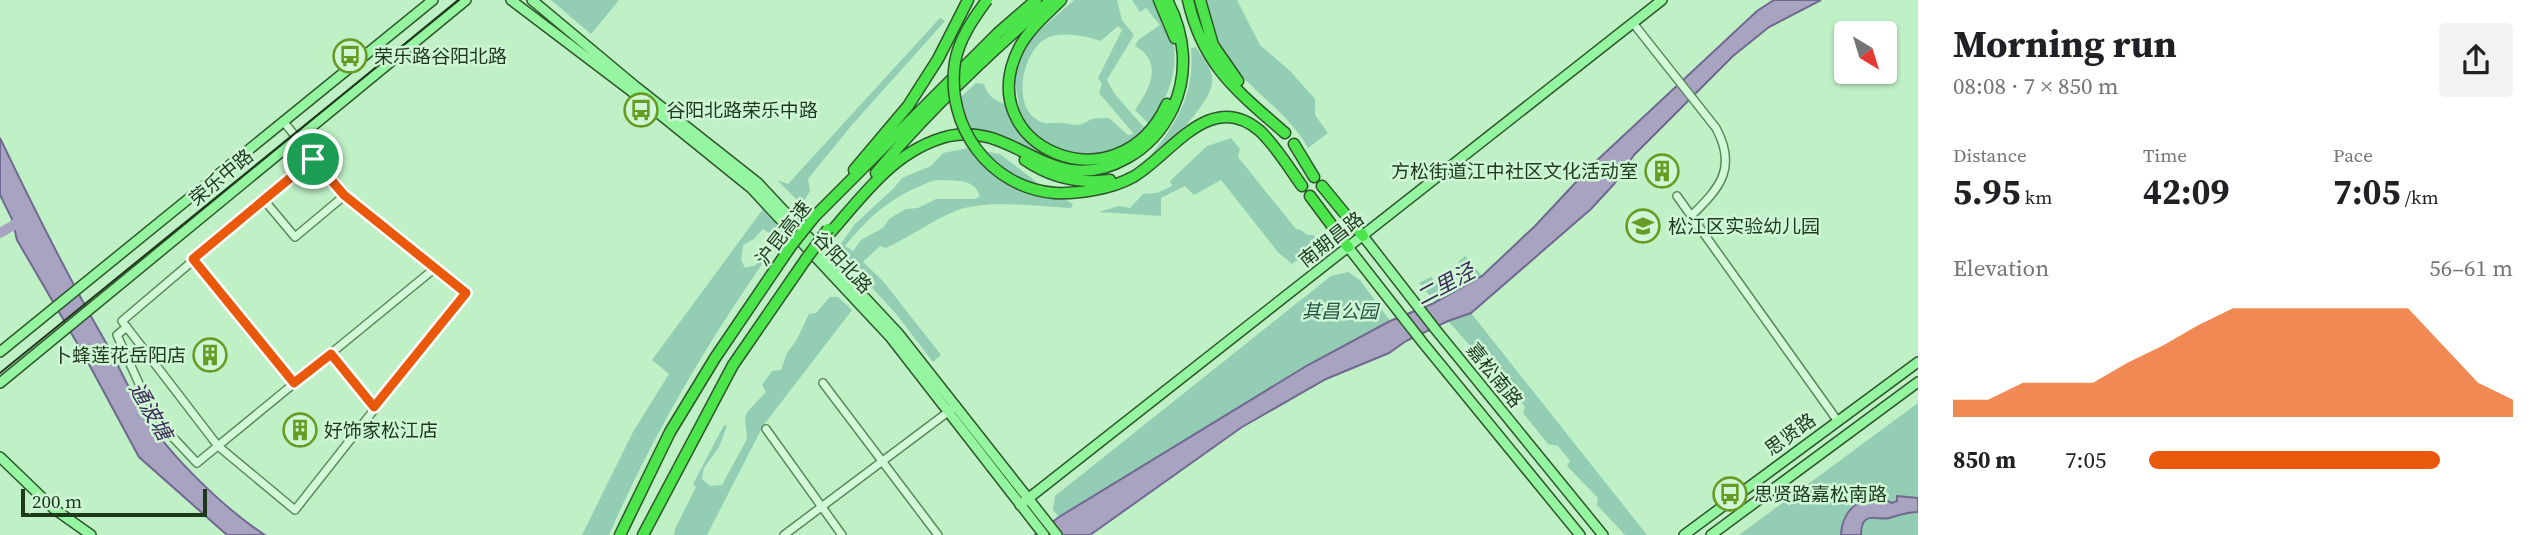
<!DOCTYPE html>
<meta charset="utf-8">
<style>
body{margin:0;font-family:"Source Serif 4","Noto Sans SC",serif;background:#f2f2f2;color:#202124;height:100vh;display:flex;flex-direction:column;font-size:26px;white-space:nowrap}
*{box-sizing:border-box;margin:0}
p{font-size:23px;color:#757577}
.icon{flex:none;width:38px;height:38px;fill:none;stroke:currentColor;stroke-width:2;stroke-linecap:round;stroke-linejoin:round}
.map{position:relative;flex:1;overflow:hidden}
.panel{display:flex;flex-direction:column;background:#fff;width:630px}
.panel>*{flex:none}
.needle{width:46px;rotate:142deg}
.controls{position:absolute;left:1834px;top:21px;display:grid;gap:14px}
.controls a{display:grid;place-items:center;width:63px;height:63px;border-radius:7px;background:#fff;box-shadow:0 2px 5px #0004;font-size:35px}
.scale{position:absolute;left:21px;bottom:18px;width:186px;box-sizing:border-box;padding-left:7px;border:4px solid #1e381c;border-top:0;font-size:19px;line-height:24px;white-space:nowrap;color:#1e381c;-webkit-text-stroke:5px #cff7d5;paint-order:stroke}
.pin{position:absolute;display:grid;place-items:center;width:60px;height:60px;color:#fff;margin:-30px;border:4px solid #fff;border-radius:50%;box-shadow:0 2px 7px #0007}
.round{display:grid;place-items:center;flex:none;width:74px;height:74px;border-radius:7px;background:#f2f2f2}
.overview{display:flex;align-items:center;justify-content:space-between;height:119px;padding:0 35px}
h1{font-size:38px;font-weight:700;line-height:52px}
.stats{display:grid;grid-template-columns:repeat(3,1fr);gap:10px;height:119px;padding:7px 35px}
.stats div{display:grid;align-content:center}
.stats b{font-size:35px;font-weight:700}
.stats small{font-size:19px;font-weight:400}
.stats p{font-size:19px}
.chart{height:196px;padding:14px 35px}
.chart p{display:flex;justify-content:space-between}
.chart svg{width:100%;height:126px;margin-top:7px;fill:#ea580c;opacity:.7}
ul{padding:0 35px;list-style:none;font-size:23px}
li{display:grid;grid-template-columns:112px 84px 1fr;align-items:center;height:52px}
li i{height:18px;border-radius:9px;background:#ea580c}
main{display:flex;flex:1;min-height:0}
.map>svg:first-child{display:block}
.green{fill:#93ceb4;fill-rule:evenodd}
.water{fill:#a7a3c1;stroke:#716990;stroke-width:2}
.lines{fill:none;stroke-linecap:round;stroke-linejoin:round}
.river{stroke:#a7a3c1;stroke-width:10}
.minor-casing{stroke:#588957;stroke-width:10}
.major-casing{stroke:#2f562b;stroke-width:12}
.highway-casing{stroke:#2f562b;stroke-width:13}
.minor{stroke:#d3fad8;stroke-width:7}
.major{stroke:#95f5a1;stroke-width:9}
.highway{stroke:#4be44b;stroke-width:10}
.tram{stroke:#1e381c;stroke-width:2}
.highway-bridge-casing{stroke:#2f562b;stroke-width:13;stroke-linecap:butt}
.highway-bridge{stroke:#4be44b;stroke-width:10}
.route-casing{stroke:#fff;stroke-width:14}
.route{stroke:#ea580c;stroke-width:9}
.labels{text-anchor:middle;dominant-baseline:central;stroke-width:5;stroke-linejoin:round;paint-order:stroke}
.poi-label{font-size:19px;fill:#1e381c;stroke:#cff7d5;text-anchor:start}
.street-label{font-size:19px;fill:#1e381c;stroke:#cff7d5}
.park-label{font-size:19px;font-style:italic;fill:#225545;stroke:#cff7d5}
.water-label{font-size:21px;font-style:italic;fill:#3c2a58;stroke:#cff7d5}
</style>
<main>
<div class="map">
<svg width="1918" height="535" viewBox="0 0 1918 535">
<rect width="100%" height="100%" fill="#bff0c6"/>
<path class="green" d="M551,0H619L591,34Z
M1074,0H1117L1122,20L1134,35L1107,80L1114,93L1147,131L1128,146L1096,157L1056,150L1032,133L1020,114L1015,80L1018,58L1032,37ZM1118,26L1122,30L1098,78L1102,84L1099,93L1134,134L1128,135L1109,118C1104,118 1097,118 1092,119C1087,121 1084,124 1077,125C1072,125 1067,123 1061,123C1056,122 1050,124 1045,123C1010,115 1020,52 1047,38C1063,31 1085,36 1101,41Z
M1132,0H1155C1161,11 1169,24 1172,36C1180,70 1168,97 1150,125L1135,110C1150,89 1164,62 1135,46L1138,40L1160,25L1146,8L1140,12Z
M1206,0H1237L1260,45L1290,71L1315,99V115L1328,133L1308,148C1289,113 1252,92 1228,60C1215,44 1211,20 1206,0Z
M940,18L945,21L851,126L808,179L810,191L804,201L808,208L807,210L777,180L788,184Z
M1196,47C1200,55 1211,67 1212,76C1217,100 1170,140 1154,159L1151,155C1178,122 1195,92 1191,48Z
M976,83L984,84C988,97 995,101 1008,105C1026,149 1042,152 1084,168L1075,169L1025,150L999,134L972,132L964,116L961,97Z
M1231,138L1240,149L1238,157L1296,229L1301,230L1307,235H1313L1321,243L1292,264L1278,252L1221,180L1194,195L1185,186L1161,198V216L1099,212L1119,206L1130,208L1143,194L1157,193L1172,186L1170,181L1207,146Z
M968,148L1000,154L1043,187L1073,204L1071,208C1038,207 983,198 953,212C930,222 909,237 886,248L880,246L863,262L883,281L941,355L933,362L897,315L837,249L855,224L894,188L902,178L931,166L943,153ZM935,180C952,182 973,176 980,196L975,199H936L918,208L906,209L890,218L883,228L861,240L853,251L845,246C872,213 894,195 935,180Z
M767,208L789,230L784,239L780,240L763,229L754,239L743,245L741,260L745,268L756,265L762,251L769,254C707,343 652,436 609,535H582L633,432L669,374L652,360L763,209Z
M1465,256L1482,276L1435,302L1419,283L1431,277L1443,291L1468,276L1458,262Z
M1348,272L1360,280L1390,321L1308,365L1059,517L1053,510L1055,496L1331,276Z
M830,297H838L852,310L763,426L707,535H674L675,529L696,487L693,484L724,425L727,426L719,447L704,468L702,479L710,486L722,485L747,439L745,417L748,411L766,392L762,385L772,371L781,370L787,353L796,341L809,314L816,313Z
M1471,313L1647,535H1625L1597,505L1598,498L1567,466L1570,461L1558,446L1548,444L1523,413L1525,407L1517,396L1505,394L1494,374L1490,373L1489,367L1448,321Z
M1918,403V535H1739Z"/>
<path class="water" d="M1774,0H1821L1769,27L1733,56L1634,155L1614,184L1591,209L1471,313L1448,321L1406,341L1389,353L1326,379L1242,427L1090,535H1035L1059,517L1308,365L1390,321L1432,304L1482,276L1535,226L1592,165L1757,11Z
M0,138C33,207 67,275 105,341C119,366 130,392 145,416C170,456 226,510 265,535H227L139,457L84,355L17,240L12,219L0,195Z
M1897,496L1918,498V512C1907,512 1900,515 1889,518C1878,521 1861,509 1861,535H1841C1842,506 1868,490 1892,503L1897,501Z"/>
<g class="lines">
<path class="river" d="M0,233L24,219"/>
<defs>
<path id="minor" d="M1633,23L1716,128C1737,167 1721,187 1692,215
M283,121L344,196L466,293L295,510L218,446L122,321L313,159
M1677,196L1837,420
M264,200L295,237L344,196
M193,259L294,383
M127,327L117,335L141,388L166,430L197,463L434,269
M331,354L374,407
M823,383L938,535
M766,429L842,535
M784,535L952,409"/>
<path id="major" d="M511,0L631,91L751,188L891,338L1044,535
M532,0L635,86L758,183L898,333L1057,535
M1363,236L1436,330L1603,535
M1348,247L1423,343L1580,535
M0,352L433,0
M0,383L466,0
M0,457L53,508L91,535
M1020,505L1662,0
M1684,535L1918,362
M1711,535L1918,382"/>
<path id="highway" d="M1061,0C1046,15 1029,29 1019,48C969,147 1118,211 1167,104
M1159,0L1175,38
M1188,0C1203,66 1237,91 1285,133
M1200,0L1213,45L1238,81
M1294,144L1314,177
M1025,160C1051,178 1079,184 1110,180
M854,170L908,106L938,59L968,0
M876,173C929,110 989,53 1051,0
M1322,186L1363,236
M1055,193C1079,194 1111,189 1133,177C1171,155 1210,88 1260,131C1276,146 1289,168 1302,186
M1310,196L1348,247
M815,216L998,33L1036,0
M831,232C865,193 896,149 949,136C1017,121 1051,201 1127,158C1147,147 1163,129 1173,108C1189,73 1185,34 1167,0
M620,535L670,432L715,358L791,246
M643,535L733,365L806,259"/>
</defs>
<use href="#minor" class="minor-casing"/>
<use href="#major" class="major-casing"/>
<use href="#highway" class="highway-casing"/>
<use href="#minor" class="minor"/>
<use href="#major" class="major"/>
<use href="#highway" class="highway"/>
<path class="tram" d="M0,373L459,0"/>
<defs>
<path id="highway-bridge" d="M987,0C973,19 959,39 955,62C945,126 990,188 1055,193
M791,246L815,216
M806,259L828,229"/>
</defs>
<use href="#highway-bridge" class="highway-bridge-casing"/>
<use href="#highway-bridge" class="highway-bridge"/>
</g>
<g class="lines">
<defs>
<path id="route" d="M313,159L344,195L466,293L374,407L331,354L294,383L193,259Z"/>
</defs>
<use href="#route" class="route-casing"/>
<use href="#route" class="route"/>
</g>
<defs>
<symbol id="bus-ring" viewBox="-11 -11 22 22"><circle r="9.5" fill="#cff7d5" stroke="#679b24" stroke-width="1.5"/><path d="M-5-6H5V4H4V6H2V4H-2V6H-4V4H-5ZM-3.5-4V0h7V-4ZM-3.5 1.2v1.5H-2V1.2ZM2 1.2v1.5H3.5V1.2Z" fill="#679b24"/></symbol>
<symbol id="building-ring" viewBox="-11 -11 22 22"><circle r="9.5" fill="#cff7d5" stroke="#679b24" stroke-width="1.5"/><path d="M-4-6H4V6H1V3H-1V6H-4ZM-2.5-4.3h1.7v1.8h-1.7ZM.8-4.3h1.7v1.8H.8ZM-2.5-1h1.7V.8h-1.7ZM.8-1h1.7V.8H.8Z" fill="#679b24"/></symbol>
<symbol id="school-ring" viewBox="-11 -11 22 22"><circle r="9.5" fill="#cff7d5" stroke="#679b24" stroke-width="1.5"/><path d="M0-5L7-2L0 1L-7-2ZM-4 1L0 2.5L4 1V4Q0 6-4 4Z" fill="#679b24"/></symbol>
</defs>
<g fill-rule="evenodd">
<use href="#bus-ring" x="331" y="37" width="38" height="38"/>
<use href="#bus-ring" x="622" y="91" width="38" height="38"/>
<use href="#building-ring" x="1643" y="152" width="38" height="38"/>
<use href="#school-ring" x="1624" y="207" width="38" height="38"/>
<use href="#building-ring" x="191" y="336" width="38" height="38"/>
<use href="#building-ring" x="281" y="411" width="38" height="38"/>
<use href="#bus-ring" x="1711" y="475" width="38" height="38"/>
</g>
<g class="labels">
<g class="poi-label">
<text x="374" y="56">荣乐路谷阳北路</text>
<text x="666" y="110">谷阳北路荣乐中路</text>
<text x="1638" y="171" text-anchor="end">方松街道江中社区文化活动室</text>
<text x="1668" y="226">松江区实验幼儿园</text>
<text x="186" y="355" text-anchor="end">卜蜂莲花岳阳店</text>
<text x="324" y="430">好饰家松江店</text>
<text x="1754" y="494">思贤路嘉松南路</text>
</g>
<g class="street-label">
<text transform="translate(221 177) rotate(-40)">荣乐中路</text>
<text transform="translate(783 233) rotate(-52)">沪昆高速</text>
<text transform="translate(1331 239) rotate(-38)">南期昌路</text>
<text transform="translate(843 262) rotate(47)">谷阳北路</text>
<text transform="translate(1495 375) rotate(51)">嘉松南路</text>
<text transform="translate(1790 434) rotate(-36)">思贤路</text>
</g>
<g class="park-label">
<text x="1340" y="311">其昌公园</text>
</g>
<g class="water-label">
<text transform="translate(1445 284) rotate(-28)">二里泾</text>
<text transform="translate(151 411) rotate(60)">通波塘</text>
</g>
</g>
</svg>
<div class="controls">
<a><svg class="needle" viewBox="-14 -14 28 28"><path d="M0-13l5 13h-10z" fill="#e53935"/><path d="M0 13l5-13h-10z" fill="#757577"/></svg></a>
</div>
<div class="scale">200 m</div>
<div class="pin" style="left:313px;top:159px;background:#1e9e55"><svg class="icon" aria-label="arrive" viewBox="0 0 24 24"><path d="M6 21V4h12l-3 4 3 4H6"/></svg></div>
</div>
<section class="panel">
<div class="overview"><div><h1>Morning run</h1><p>08:08 · 7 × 850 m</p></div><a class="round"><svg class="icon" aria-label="share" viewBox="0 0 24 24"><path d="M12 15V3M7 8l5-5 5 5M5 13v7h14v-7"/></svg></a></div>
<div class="stats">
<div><p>Distance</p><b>5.95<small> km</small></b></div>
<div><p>Time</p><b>42:09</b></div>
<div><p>Pace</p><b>7:05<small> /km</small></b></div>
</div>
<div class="chart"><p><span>Elevation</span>56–61 m</p>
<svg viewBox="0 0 160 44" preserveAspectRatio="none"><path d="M0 44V38L10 38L20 32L30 32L40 32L50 25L60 19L70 12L80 6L90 6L100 6L110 6L120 6L130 6L140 19L150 32L160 38V44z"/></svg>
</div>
<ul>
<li><b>850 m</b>7:05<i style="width:80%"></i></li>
</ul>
</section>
</main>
